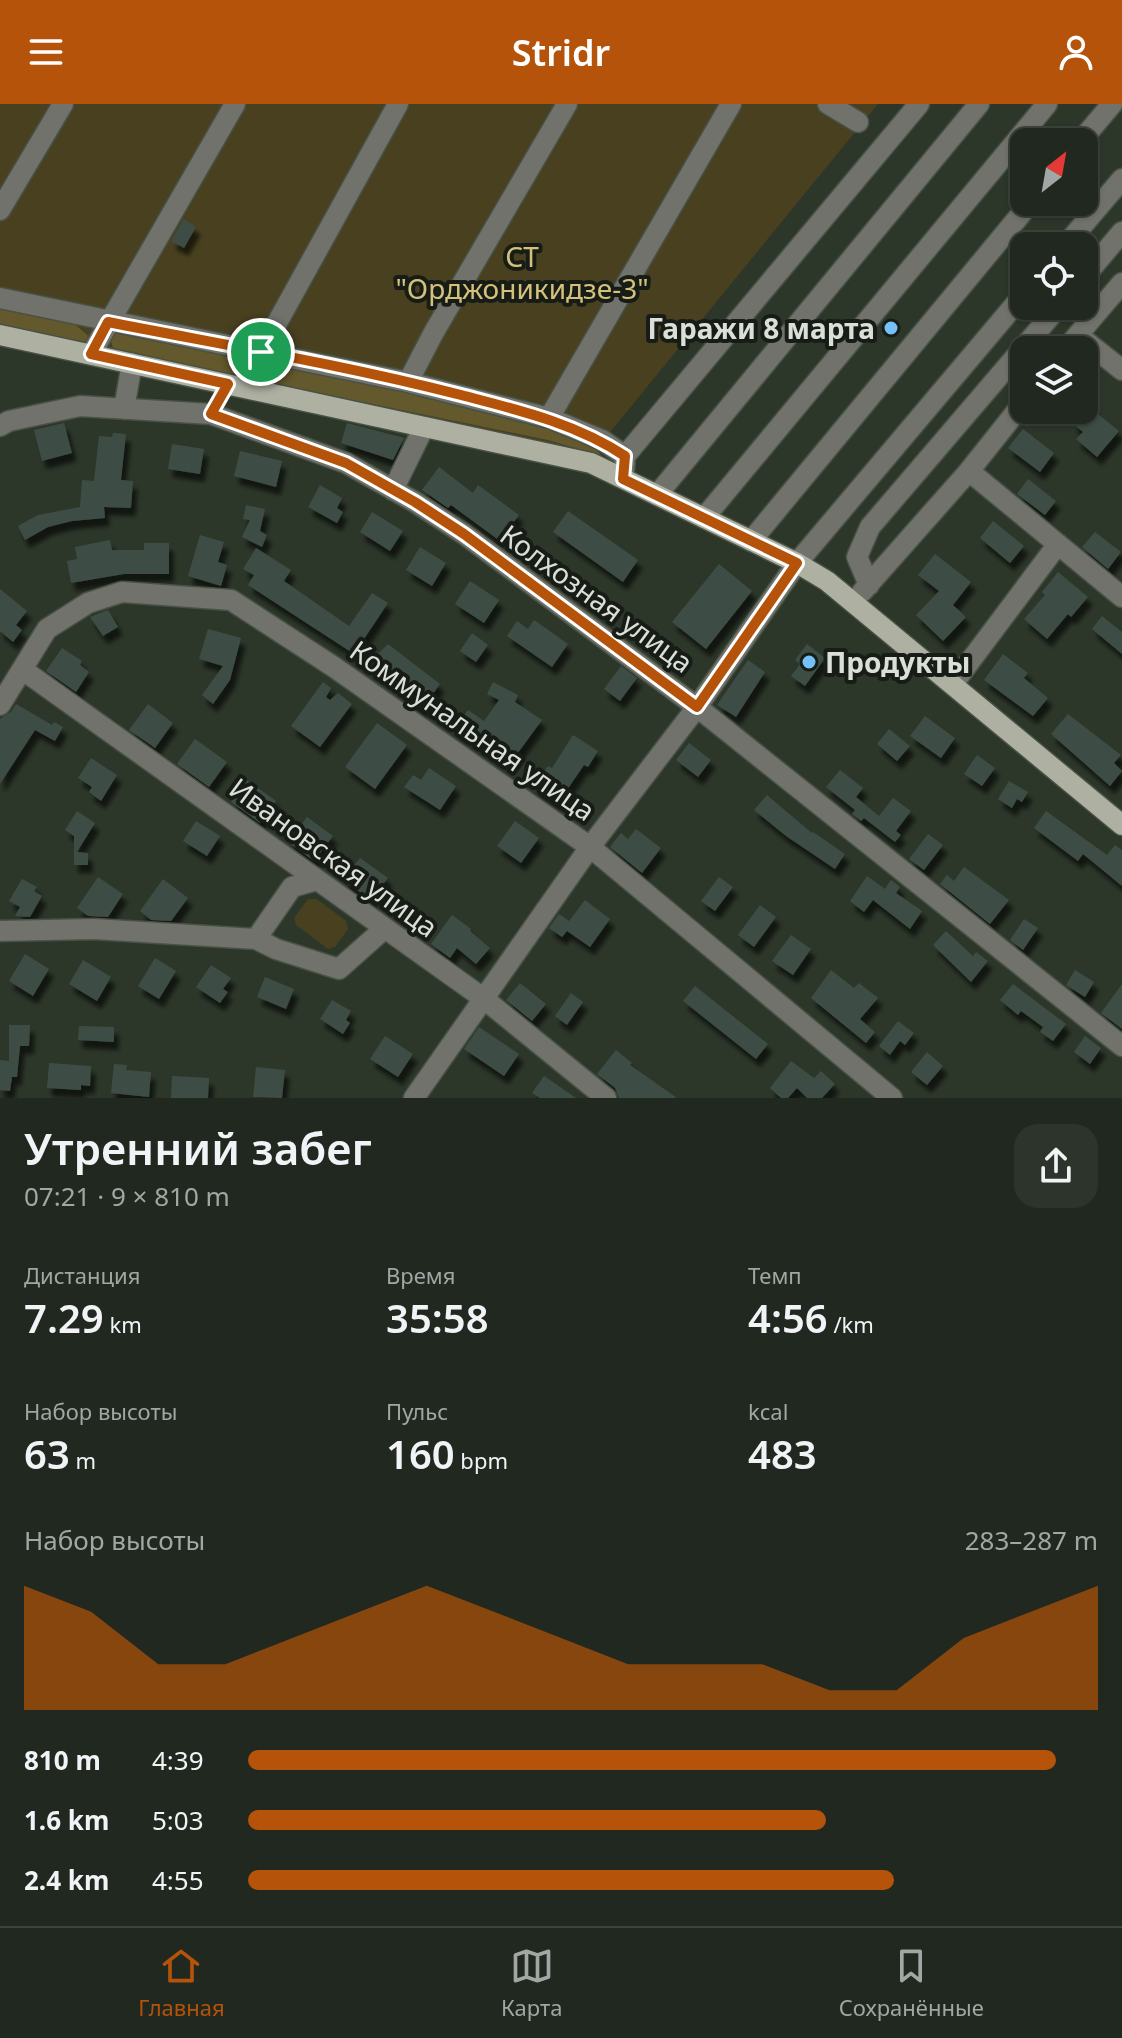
<!DOCTYPE html>
<html lang="ru">
<meta charset="utf-8">
<style>
body{margin:0;font-family:"Noto Sans",sans-serif;background:#2d342c;color:#f1f3f6;height:100vh;display:flex;flex-direction:column;font-size:30px;white-space:nowrap}
*{box-sizing:border-box;margin:0}
p{font-size:26px;color:#a2a6a4}
.icon{flex:none;width:44px;height:44px;fill:none;stroke:currentColor;stroke-width:2;stroke-linecap:round;stroke-linejoin:round}
.map{position:relative;height:994px;overflow:hidden}
.drawer{display:flex;flex-direction:column;background:#21281f;flex:1}
.drawer>*{flex:none}
.needle{width:52px;rotate:31deg}
.controls{position:absolute;left:1010px;top:24px;display:grid;gap:16px}
.controls a{display:grid;place-items:center;width:88px;height:88px;border-radius:16px;background:#21281f;box-shadow:0 2px 6px #0004,0 0 0 2px #3e443d;font-size:40px}
.pin{position:absolute;display:grid;place-items:center;width:68px;height:68px;color:#fff;margin:-34px;border:4px solid #fff;border-radius:50%;box-shadow:0 2px 8px #0007}
.round{display:grid;place-items:center;flex:none;width:84px;height:84px;border-radius:24px;background:#2d342c}
.summary{display:flex;align-items:center;justify-content:space-between;height:136px;padding:0 24px}
h1{font-size:44px;font-weight:600;line-height:60px}
.stats{display:grid;grid-template-columns:repeat(3,1fr);gap:12px;height:136px;padding:8px 24px}
.stats div{display:grid;align-content:center}
.stats b{font-size:40px;font-weight:600}
.stats small{font-size:22px;font-weight:400}
.stats p{font-size:22px}
.chart{height:224px;padding:16px 24px}
.chart p{display:flex;justify-content:space-between}
.chart svg{width:100%;height:144px;margin-top:8px;fill:#b45309;opacity:.7}
ul{padding:0 24px;list-style:none;font-size:26px}
li{display:grid;grid-template-columns:128px 96px 1fr;align-items:center;height:60px}
li i{height:20px;border-radius:10px;background:#b45309}
header{display:flex;justify-content:space-between;align-items:center;height:104px;padding:0 24px;background:#b45309;color:#fff;font-size:36px;font-weight:600}
.dock{display:flex;justify-content:space-around;align-items:center;height:112px;border-top:2px solid #3e443d;background:#21281f;font-size:22px;color:#a2a6a4}
.dock a{display:grid;justify-items:center;gap:4px}
.dock .current{color:#b45309}
.map>svg:first-child{display:block}
.green{fill:#48401f}
.forest{fill:#64592d}
.building{fill:#3e4e44;filter:url(#shadow)}
.lines{fill:none;stroke-linecap:round;stroke-linejoin:round}
.minor-casing{stroke:#485145;stroke-width:23}
.major-casing{stroke:#485145;stroke-width:23}
.minor{stroke:#71726b;stroke-width:20}
.major{stroke:#aeb1a2;stroke-width:20}
.route-casing{stroke:#fff;stroke-width:16}
.route{stroke:#b45309;stroke-width:10}
.poi-dot{fill:#75c0f6;stroke:#181c16;stroke-width:3}
.labels{text-anchor:middle;dominant-baseline:central;stroke-width:8;stroke-linejoin:round;paint-order:stroke}
.park-label{font-size:28px;fill:#d4c17a;stroke:#181c16}
.poi-label{font-size:28px;font-weight:bold;fill:#dae0d8;stroke:#181c16;text-anchor:end}
.street-label{font-size:28px;fill:#dae0d8;stroke:#181c16}
</style>
<header><svg class="icon" aria-label="menu" viewBox="0 0 24 24"><path d="M4 6h16M4 12h16M4 18h16"/></svg>Stridr<svg class="icon" aria-label="person" viewBox="0 0 24 24"><circle cx="12" cy="8" r="4"/><path d="M4 21q1-7 8-7t8 7"/></svg></header>
<div class="map">
<svg width="1122" height="994" viewBox="0 0 1122 994">
<defs>
<filter id="shadow"><feDropShadow dx="4.5" dy="8" stdDeviation="2" flood-color="#0009"/></filter>
</defs>
<rect width="100%" height="100%" fill="#2c3629"/>
<path class="green" d="M0,0H878L589,354L0,226Z
M308,795H317L346,817L348,825L335,843L328,845L296,821L294,814Z"/>
<path class="forest" d="M0,200L72,218L92,235L80,239L0,222Z
M112,223L378,275L587,335L602,352L548,336L114,247L110,234Z"/>
<path class="building" d="M184,115L196,123L184,144L171,137Z
M1087,301L1119,327L1097,353L1076,335L1083,328L1072,319Z
M64,319L72,349L42,357L34,326Z
M347,319L404,334L393,356L341,339Z
M1023,325L1054,349L1040,368L1008,344Z
M113,329L126,330L121,376L133,377L131,404L104,403L105,414L72,417L48,423L25,436L18,422L38,411L80,403L82,376L94,377L99,332L112,333Z
M172,340L204,345L200,370L168,365Z
M240,347L282,357L276,383L234,372Z
M439,363L473,389L478,381L519,411L500,437L451,401L448,404L422,386Z
M1028,375L1056,397L1045,411L1017,390Z
M320,381L342,394L337,404L343,408L337,419L308,403Z
M246,401L265,405L260,427L267,431L262,443L242,433L250,416L243,415Z
M568,407L638,456L623,478L553,428Z
M372,408L403,427L390,447L360,428Z
M993,417L1024,442L1010,459L980,434Z
M1095,428L1121,448L1108,465L1082,443Z
M200,431L224,438L218,458L227,461L221,482L188,472Z
M110,436L112,446H144V439H169V470H124L71,479L67,457L77,455L75,443Z
M420,443L446,459L432,482L406,466Z
M256,444L291,466L284,477L349,522L372,489L388,499L354,550L248,481L254,471L243,465Z
M935,450L971,478L953,501L966,513L943,537L916,511L939,487L918,471Z
M719,460L752,487L706,545L672,518Z
M1058,468L1088,493L1071,513L1068,510L1047,535L1024,515L1045,491L1042,488Z
M470,477L499,496L484,519L455,500Z
M0,485L27,507L16,521L22,526L13,538L0,527Z
M108,506L118,523L103,532L90,513Z
M1102,512L1122,528V550L1092,525Z
M534,516L568,540L552,563L507,532L517,517L528,525Z
M208,525L241,534L230,576L213,600L202,591L223,562L199,555Z
M472,529L488,541L476,558L460,547Z
M388,540L440,580L422,605L406,593L408,591L393,581L395,579L368,560Z
M807,540L825,554L805,582L791,572L800,560L795,556Z
M62,544L82,557L80,561L89,568L76,588L46,567Z
M1003,550L1028,569L1024,574L1048,594L1033,612L984,576Z
M748,556L765,568L736,613L717,601Z
M621,562L637,574L620,597L604,585Z
M323,578L331,584L326,593L330,596L338,589L352,600L320,643L291,622Z
M493,578L518,591L515,598L542,616L509,661L454,625L468,606L484,617L499,596L487,590Z
M16,600L52,621L54,618L63,623L55,637L35,626L0,680V615L11,608Z
M148,600L173,619L155,644L129,626Z
M1068,610L1121,651L1114,659L1122,667L1110,682L1051,630Z
M925,612L955,634L941,654L910,632Z
M377,619L407,641L375,685L345,663Z
M889,625L910,642L897,657L877,640Z
M573,631L598,647L588,663L584,661L558,699L534,683L548,662L552,664Z
M195,635L227,658L209,683L177,660Z
M689,639L711,656L698,673L676,656Z
M977,651L995,664L982,682L964,670Z
M91,654L117,671L101,697L89,688L92,683L78,674Z
M429,664L456,682L440,706L404,683L413,671L421,676Z
M840,666L863,684L856,693L879,712L893,694L911,707L896,727L901,731L895,738L864,714L861,717L852,710L855,706L826,683Z
M247,676L276,697L260,719L231,698Z
M1009,677L1028,688L1022,698L1017,695L1012,704L998,695Z
M767,691L812,729L813,728L845,750L835,765L786,732L754,706Z
M77,707L95,719L77,748L88,749V761H74V732L65,726Z
M1046,707L1107,751L1115,741L1122,746V782L1083,750L1078,757L1034,724Z
M307,713L333,732L314,757L288,738Z
M196,717L220,732L207,752L183,737Z
M515,717L539,734L521,759L497,742Z
M636,725L661,744L642,769L610,743L621,729L628,735Z
M928,730L943,741L924,766L909,755Z
M360,754L388,774L371,796L343,776Z
M964,763L1009,796L990,820L940,780L947,771L954,777Z
M867,772L885,785L891,776L900,783L896,789L922,807L910,825L873,796L864,808L850,797Z
M98,773L123,790L108,813L88,812L77,804Z
M719,773L733,783L715,807L701,797Z
M22,775L37,783L34,787L42,792L30,813L15,812L20,803L9,797Z
M163,775L188,794L171,817L151,816L140,807Z
M585,796L610,815L590,843L567,827L562,833L549,824L559,810L569,817Z
M760,801L776,813L754,843L738,831Z
M452,811L471,825L470,827L490,844L476,860L457,844L450,854L431,840Z
M1024,815L1038,824L1023,846L1010,836Z
M946,827L973,852L976,848L988,857L971,878L933,841Z
M791,831L811,845L793,871L772,857Z
M25,850L49,865L33,892L9,877Z
M155,854L176,867L159,895L138,882Z
M83,856L111,873L97,897L69,880Z
M211,861L231,874L223,885L228,888L220,899L196,883Z
M831,866L854,884L859,879L878,894L860,915L875,928L866,939L811,894Z
M1075,866L1094,878L1085,893L1066,881Z
M265,873L294,885L286,905L257,893Z
M520,879L546,900L532,917L506,896Z
M1013,880L1066,920L1053,937L1040,928L1043,923L1021,907L1018,911L1000,896Z
M1122,880V925L1101,909Z
M695,882L768,940L756,955L683,897Z
M571,889L583,898L567,921L555,912Z
M332,896L351,907L346,916L350,919L343,930L320,915Z
M898,917L914,929L905,941L900,937L890,951L879,942Z
M9,921H30L29,942H20L17,973H12L10,987L0,986V956L9,957Z
M79,922L114,923V938L78,936Z
M479,923L519,950L504,972L464,945Z
M385,932L413,950L398,973L370,955Z
M1085,932L1101,944L1090,960L1074,948Z
M616,946L632,959L630,961L677,994H619L615,984L597,970Z
M927,948L943,962L927,981L911,968Z
M791,957L814,974L821,967L835,980L822,994H807L797,984L788,994H781L770,984Z
M49,959L91,962L90,982L81,981V986L47,984Z
M114,960L127,961L126,966L151,968L149,993L111,989Z
M256,963L285,966L282,994L253,993Z
M172,972L209,974L208,994H171Z
M544,972L576,994H540L532,989Z"/>
<g class="lines">
<defs>
<path id="minor" d="M828,0L858,18
M1080,38L1112,0
M0,106L63,0
M1065,142L1122,75
M1084,173L1122,128
M0,194L261,248L398,0
M1078,231L1122,266
M1065,246L1122,179
M261,248L408,278L434,228L567,0
M91,250L235,0
M408,278L549,314L731,0
M124,305L132,259
M549,314L602,336L625,352L624,366
M0,322L9,317L80,302L211,310L346,359L415,398L464,430L697,603L1122,942
M625,352L919,0
M969,367L1122,493
M393,386L424,323
M657,391L979,0
M704,414L1047,0
M751,437L1031,98
M869,481L857,453L870,423L1059,202
M862,488L969,367L1024,298
M23,566L483,894L606,994
M953,580L1058,440
M0,601L47,525L88,499L122,488L231,496L334,563L590,743L892,994
M0,827L94,825L256,835L276,845L339,865L385,824
M256,835L292,783L317,776
M414,994L590,743L697,603L797,459L1024,190"/>
<path id="major" d="M0,231L591,359L797,459L827,477L1122,721"/>
</defs>
<use href="#minor" class="minor-casing"/>
<use href="#major" class="major-casing"/>
<use href="#minor" class="minor"/>
<use href="#major" class="major"/>
</g>
<g class="lines">
<defs>
<path id="route" d="M108,218C225,241 344,261 461,291C518,306 575,319 625,352L623,375L797,459L697,603L464,430L415,398L346,359L211,310L228,280L91,250Z"/>
</defs>
<use href="#route" class="route-casing"/>
<use href="#route" class="route"/>
</g>
<g class="poi-dot">
<circle cx="891" cy="224" r="8"/>
<circle cx="809" cy="558" r="8"/>
</g>
<g class="labels">
<g class="park-label">
<text x="522" y="152">СТ<tspan x="522" dy="32">"Орджоникидзе-3"</tspan></text>
</g>
<g class="poi-label">
<text x="875" y="224">Гаражи 8 марта</text>
<text x="825" y="558" text-anchor="start">Продукты</text>
</g>
<g class="street-label">
<text transform="translate(597 494) rotate(36)">Колхозная улица</text>
<text transform="translate(473 626) rotate(35)">Коммунальная улица</text>
<text transform="translate(334 753) rotate(36)">Ивановская улица</text>
</g>
</g>
</svg>
<div class="controls">
<a><svg class="needle" viewBox="-14 -14 28 28"><path d="M0-13l5 13h-10z" fill="#e53935"/><path d="M0 13l5-13h-10z" fill="#a2a6a4"/></svg></a>
<a><svg class="icon" aria-label="locate" viewBox="0 0 24 24"><circle cx="12" cy="12" r="6"/><path d="M12 2v4M12 18v4M2 12h4M18 12h4"/></svg></a>
<a><svg class="icon" aria-label="layers" viewBox="0 0 24 24"><path d="M12 4l9 5-9 5-9-5zM3 14l9 5 9-5"/></svg></a>
</div>
<div class="pin" style="left:261px;top:248px;background:#1e9e55"><svg class="icon" aria-label="arrive" viewBox="0 0 24 24"><path d="M6 21V4h12l-3 4 3 4H6"/></svg></div>
</div>
<section class="drawer">
<div class="summary"><div><h1>Утренний забег</h1><p>07:21 · 9 × 810 m</p></div><a class="round"><svg class="icon" aria-label="share" viewBox="0 0 24 24"><path d="M12 15V3M7 8l5-5 5 5M5 13v7h14v-7"/></svg></a></div>
<div class="stats">
<div><p>Дистанция</p><b>7.29<small> km</small></b></div>
<div><p>Время</p><b>35:58</b></div>
<div><p>Темп</p><b>4:56<small> /km</small></b></div>
</div>
<div class="stats">
<div><p>Набор высоты</p><b>63<small> m</small></b></div>
<div><p>Пульс</p><b>160<small> bpm</small></b></div>
<div><p>kcal</p><b>483</b></div>
</div>
<div class="chart"><p><span>Набор высоты</span>283–287 m</p>
<svg viewBox="0 0 160 44" preserveAspectRatio="none"><path d="M0 44V6L10 14L20 30L30 30L40 22L50 14L60 6L70 14L80 22L90 30L100 30L110 30L120 38L130 38L140 22L150 14L160 6V44z"/></svg>
</div>
<ul>
<li><b>810 m</b>4:39<i style="width:95%"></i></li>
<li><b>1.6 km</b>5:03<i style="width:68%"></i></li>
<li><b>2.4 km</b>4:55<i style="width:76%"></i></li>
</ul>
</section>
<nav class="dock">
<a class="current"><svg class="icon" aria-label="home" viewBox="0 0 24 24"><path d="M3 11l9-7 9 7M6 9v11h12V9"/></svg>Главная</a>
<a><svg class="icon" aria-label="map" viewBox="0 0 24 24"><path d="M3 6l6-2 6 2 6-2v14l-6 2-6-2-6 2zM9 4v14M15 6v14"/></svg>Карта</a>
<a><svg class="icon" aria-label="saved" viewBox="0 0 24 24"><path d="M7 4h10v16l-5-4-5 4z"/></svg>Сохранённые</a>
</nav>
